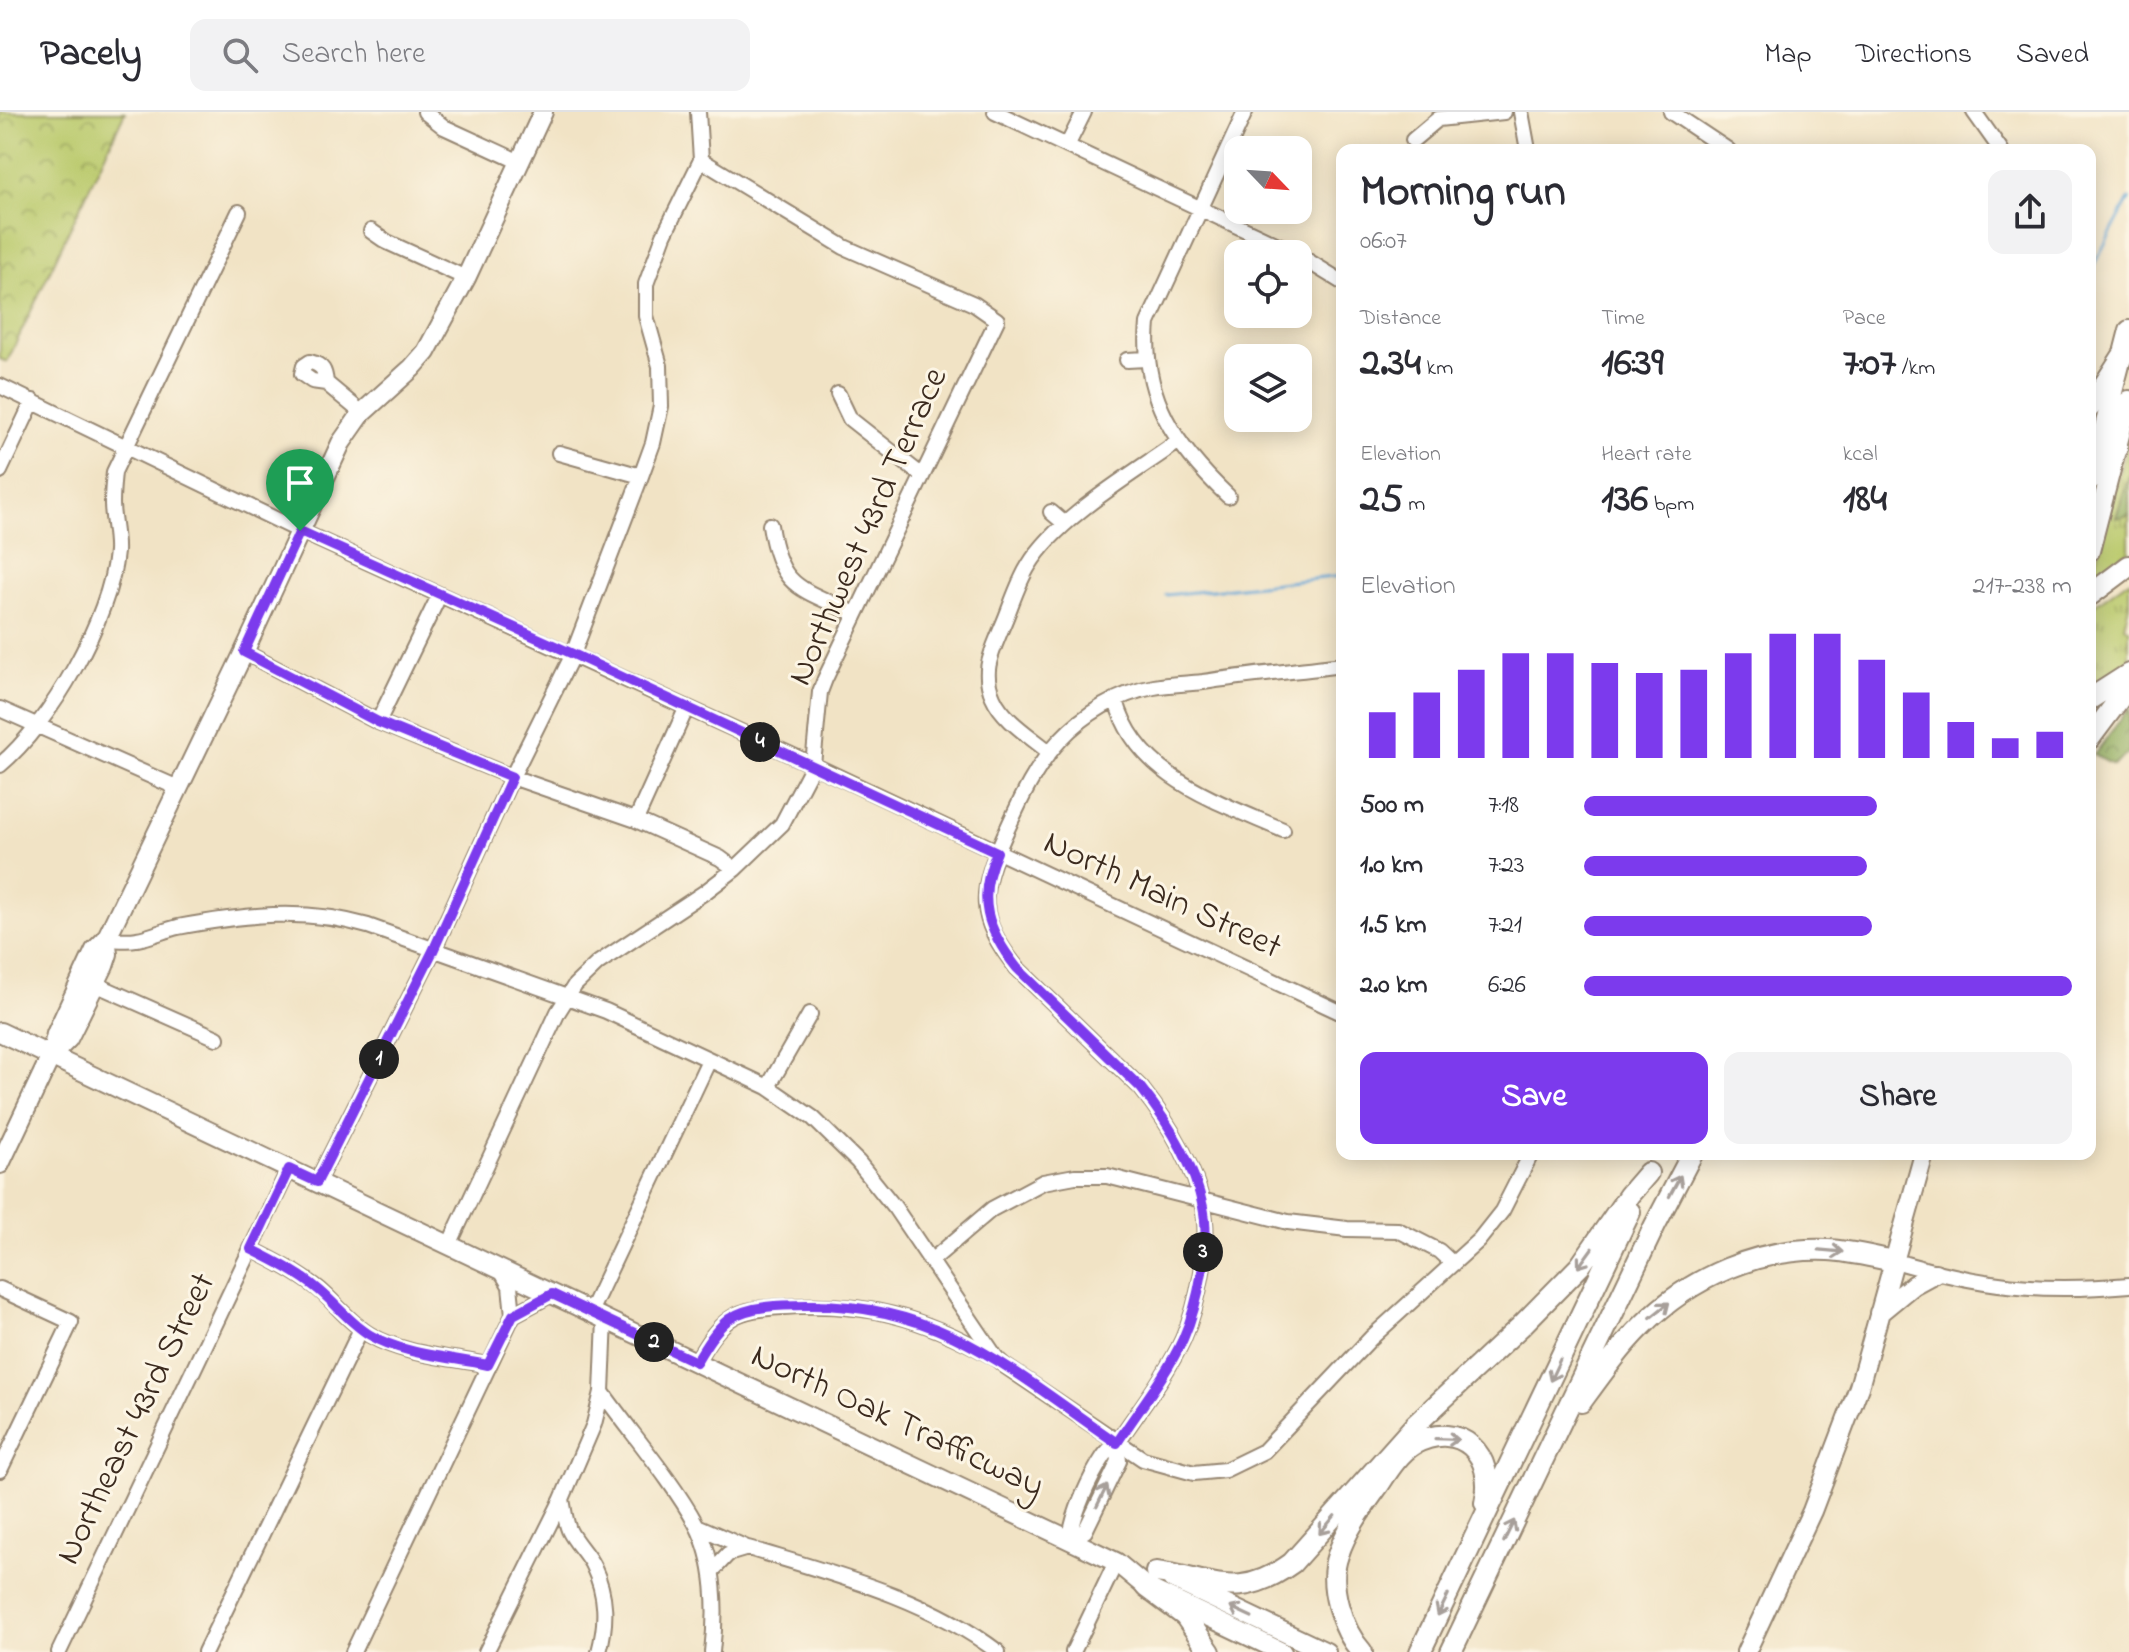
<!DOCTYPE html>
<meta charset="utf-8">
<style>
body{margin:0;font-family:"Indie Flower",sans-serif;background:#f2f2f3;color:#2b2b33;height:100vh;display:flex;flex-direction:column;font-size:30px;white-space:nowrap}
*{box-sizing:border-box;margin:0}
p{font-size:26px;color:#7c7c81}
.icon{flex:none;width:44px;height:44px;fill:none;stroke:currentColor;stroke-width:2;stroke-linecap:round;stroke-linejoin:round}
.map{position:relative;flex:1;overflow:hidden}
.sheet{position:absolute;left:1336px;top:32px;width:760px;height:1016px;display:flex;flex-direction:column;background:#fff;border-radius:16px;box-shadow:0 4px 20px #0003}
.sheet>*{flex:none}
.needle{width:52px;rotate:115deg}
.controls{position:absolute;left:1224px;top:24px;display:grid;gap:16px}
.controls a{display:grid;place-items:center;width:88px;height:88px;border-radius:16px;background:#fff;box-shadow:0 4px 20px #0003;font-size:40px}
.pin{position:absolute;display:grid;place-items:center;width:68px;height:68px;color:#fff;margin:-82px -34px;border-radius:50% 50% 50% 0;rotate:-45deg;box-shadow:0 0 8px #0007}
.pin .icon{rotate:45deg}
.km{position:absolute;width:40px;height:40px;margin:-20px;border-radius:50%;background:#222;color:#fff;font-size:22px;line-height:40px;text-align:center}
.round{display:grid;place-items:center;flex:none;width:84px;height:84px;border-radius:16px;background:#f2f2f3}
.head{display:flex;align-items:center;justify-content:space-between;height:136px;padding:0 24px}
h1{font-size:44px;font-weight:800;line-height:60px}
.figures{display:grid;grid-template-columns:repeat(3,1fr);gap:12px;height:136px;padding:8px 24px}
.figures div{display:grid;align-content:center}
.figures b{font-size:40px;font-weight:800}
.figures small{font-size:22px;font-weight:400}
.figures p{font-size:22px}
.chart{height:224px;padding:16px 24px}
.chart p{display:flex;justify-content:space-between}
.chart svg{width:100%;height:144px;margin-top:8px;stroke:#7c3aed;stroke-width:6}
.cta{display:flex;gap:16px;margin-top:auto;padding:16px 24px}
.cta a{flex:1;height:92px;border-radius:16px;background:#7c3aed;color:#fff;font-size:32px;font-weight:800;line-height:92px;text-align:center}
.cta a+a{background:#f2f2f3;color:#2b2b33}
ul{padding:0 24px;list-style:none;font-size:26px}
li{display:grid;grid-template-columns:128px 96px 1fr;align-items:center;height:60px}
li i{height:20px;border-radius:10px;background:#7c3aed}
header{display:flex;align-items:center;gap:48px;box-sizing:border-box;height:112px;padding:0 40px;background:#fff;border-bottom:2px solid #e1e1e2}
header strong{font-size:38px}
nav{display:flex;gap:44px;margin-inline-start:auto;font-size:28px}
.search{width:560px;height:72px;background:#f2f2f3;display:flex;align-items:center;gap:20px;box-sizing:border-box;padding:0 28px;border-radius:16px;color:#7c7c81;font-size:30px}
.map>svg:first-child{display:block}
.grass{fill:url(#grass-tufts);stroke:#7a7a44;stroke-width:2}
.forest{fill:url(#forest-crowns);stroke:#666c3e;stroke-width:2}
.park{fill:url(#park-crowns);stroke:#7a7a44;stroke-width:2}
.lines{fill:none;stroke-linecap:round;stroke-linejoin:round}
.stream{stroke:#62a5d6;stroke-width:3}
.minor-casing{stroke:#968672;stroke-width:18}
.major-casing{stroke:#968672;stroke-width:22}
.highway-casing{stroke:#968672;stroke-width:24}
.minor{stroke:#fff;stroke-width:14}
.major{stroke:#fff;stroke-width:18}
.highway{stroke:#fff;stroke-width:20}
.oneway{stroke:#a79f9a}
.route-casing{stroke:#fff;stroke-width:16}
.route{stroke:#7c3aed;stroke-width:10}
.labels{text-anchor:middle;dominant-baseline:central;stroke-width:6;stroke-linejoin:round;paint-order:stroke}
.street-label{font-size:36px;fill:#3b2a1e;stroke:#fcf5e5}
</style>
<header>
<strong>Pacely</strong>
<div class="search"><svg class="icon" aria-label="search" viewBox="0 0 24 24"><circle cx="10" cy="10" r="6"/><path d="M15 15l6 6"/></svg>Search here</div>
<nav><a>Map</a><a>Directions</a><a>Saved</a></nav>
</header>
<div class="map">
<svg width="2129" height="1540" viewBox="0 0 2129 1540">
<defs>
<pattern id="grass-tufts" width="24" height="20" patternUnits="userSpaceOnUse" patternTransform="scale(2)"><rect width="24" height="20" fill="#b9c96b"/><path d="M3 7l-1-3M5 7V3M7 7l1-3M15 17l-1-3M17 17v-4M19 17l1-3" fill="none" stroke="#98a357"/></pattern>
<pattern id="forest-crowns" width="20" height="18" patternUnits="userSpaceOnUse" patternTransform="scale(2)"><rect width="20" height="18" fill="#92ad5f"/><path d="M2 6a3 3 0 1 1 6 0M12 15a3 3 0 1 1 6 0" fill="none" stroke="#788d4e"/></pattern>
<pattern id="park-crowns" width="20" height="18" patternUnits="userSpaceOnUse" patternTransform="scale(2)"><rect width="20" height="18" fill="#b9c96b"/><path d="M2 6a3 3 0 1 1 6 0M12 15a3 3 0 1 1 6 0" fill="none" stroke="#98a357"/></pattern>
</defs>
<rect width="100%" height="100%" fill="#fcf5e5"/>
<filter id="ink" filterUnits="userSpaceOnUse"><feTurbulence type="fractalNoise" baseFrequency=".0125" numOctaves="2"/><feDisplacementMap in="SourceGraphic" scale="16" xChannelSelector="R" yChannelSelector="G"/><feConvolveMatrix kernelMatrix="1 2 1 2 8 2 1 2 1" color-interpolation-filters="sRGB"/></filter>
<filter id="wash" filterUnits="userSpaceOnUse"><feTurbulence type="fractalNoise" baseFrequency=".006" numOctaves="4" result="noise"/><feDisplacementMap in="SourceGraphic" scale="32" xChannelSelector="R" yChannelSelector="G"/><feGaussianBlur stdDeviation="1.8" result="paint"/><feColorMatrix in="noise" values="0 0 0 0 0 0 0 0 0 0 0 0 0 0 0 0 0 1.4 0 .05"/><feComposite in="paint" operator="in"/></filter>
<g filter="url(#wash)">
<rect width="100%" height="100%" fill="#f1e3c5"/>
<path class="grass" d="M2129,323V363L2116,405L2129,403V439L2092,465Z
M2129,468V493L2124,514L2129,517V548L2090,573V496Z"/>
<path class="forest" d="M2129,363V403L2116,406Z
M2129,596V641L2113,653L2094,643Z"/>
<path class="park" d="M0,0H125L7,250L0,247Z"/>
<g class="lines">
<path class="stream" d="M2090,160L2129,87
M1166,483L1342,464"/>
</g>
</g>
<g filter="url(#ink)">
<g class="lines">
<defs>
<path id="minor" d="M425,0L444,15L520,50
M995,0L1297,142
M1521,0L1528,38
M1671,0L1728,38
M1974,0L2001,38
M1413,28L1438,7L1504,0
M1067,34L1084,0
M371,119L387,130L466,166
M1298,143L1342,170
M1127,248L1146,247
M326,271C325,259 323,253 310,250L304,254L302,262L312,269L326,271L362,301
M0,274L300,419L813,653L1342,901
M838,282L850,307L921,363
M559,341L641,364
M0,359L33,289
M1228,384C1176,335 1141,285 1148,211L1245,0
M1051,400L1065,412
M770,413C780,478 801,476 855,502
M244,540L378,610L512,665L636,708L720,746L735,757
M1116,588C1136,665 1217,689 1283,718
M0,597L178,676
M378,610L439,484
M1049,640C1030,624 1003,608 993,585C981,559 992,540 1002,515C1011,495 1017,472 1029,453C1058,405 1133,362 1179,329
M0,653C50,612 111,505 116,440C117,423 112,407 112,391C112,380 113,370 114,360L239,100
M636,708L686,597
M106,827C116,827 127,829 137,827C151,825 164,818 178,815C243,803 304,795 368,814L606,899L768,975L813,1006L858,1050L895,1096L997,1247L1005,1254L1143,1347L1194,1361L1225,1358L1264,1339L1371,1226L1479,1128L1502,1099L1531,1042
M95,872L217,926
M768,975L810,902
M317,1070L433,839L512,665L573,542L641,364L653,331L661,294L660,254L646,204V172L664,123L701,48L698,0
M449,1133L558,900L575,873L598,851L705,780L735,757L782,712L813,653L820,580L825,567L997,208L974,192L844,135L701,48
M251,1137C276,1149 299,1161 320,1178C337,1193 350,1211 370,1223C404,1243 450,1245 488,1253
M931,1149L992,1097L1043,1070L1075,1064H1107L1288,1110L1347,1117L1398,1118L1439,1139L1453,1152
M1895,1149C1980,1174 2040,1181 2129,1173
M0,1177L71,1210L0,1358
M590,1200L709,948
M513,1203L552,1182
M696,1250C705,1235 715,1217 730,1207C744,1197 765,1196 783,1195C866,1189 922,1205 994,1245
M602,1280C632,1322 672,1368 696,1412C716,1449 717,1500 712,1540
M562,1387C564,1397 565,1408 569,1418C575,1431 587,1441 593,1454C607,1483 607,1510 599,1540
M697,1414L747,1436
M1070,1428C1072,1403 1090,1365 1104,1344C1109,1337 1116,1332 1121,1325C1142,1294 1167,1262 1183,1227C1198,1193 1211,1132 1203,1095C1194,1052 1168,1010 1141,976L1017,856C976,805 979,780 1005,722C1020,689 1035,655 1060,628C1084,602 1119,581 1154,575C1170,572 1187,572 1203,570C1249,563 1296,559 1342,553
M1070,1428L1085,1419L1119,1349L1117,1331
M712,1459L728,1442L748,1436C833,1462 926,1485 998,1540
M59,1540L289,1057
M205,1540L361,1217
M353,1540L513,1203L510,1174L500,1157
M486,1540L562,1387L594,1312L602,1280L605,1207
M1073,1540L1116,1450"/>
<path id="major" d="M2090,369L2129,218
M2090,439L2129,288
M0,920L1070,1428L1116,1450L1146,1475L1282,1540
M51,944L68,927L104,854L108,842L106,827
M0,1052L51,944L56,922L95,838L106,827L244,540L341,331L362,301L412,256L426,240L466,166L543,0
M1879,1201L1913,1173L1935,1161
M1172,1467L1326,1540
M1746,1540L1812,1399L1859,1275L1924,1042"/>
<path id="highway" d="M2090,295L2122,245
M2090,343L2117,336
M2090,483L2129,454
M2090,587L2129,562
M2090,626L2129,574
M1581,1290C1600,1264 1619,1237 1642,1214C1690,1165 1760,1135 1828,1138C1850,1139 1873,1145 1895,1149
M1156,1460C1213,1467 1237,1491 1292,1451L1416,1312L1520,1215L1580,1154L1629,1083L1648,1061
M1146,1475L1185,1504L1210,1540
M1362,1540C1342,1518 1327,1473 1338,1443C1346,1418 1363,1395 1378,1374C1388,1359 1399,1341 1414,1332C1461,1307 1496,1343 1485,1391
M1420,1540L1630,1100
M1451,1540L1655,1113L1692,1042"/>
</defs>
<use href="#minor" class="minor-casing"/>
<use href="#major" class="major-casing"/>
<use href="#highway" class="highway-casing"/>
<use href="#minor" class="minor"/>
<use href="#major" class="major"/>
<use href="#highway" class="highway"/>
</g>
<defs><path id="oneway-shaft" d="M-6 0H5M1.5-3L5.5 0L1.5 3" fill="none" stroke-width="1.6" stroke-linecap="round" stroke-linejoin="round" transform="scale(2)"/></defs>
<g class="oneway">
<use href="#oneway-shaft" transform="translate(1675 1074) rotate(-62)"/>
<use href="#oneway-shaft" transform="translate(1831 1139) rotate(5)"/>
<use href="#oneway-shaft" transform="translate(1585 1146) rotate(126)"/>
<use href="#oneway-shaft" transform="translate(1660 1198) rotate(-39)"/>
<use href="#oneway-shaft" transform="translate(1555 1258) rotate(115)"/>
<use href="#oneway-shaft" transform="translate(1447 1327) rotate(2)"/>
<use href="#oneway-shaft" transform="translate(1102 1384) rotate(-64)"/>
<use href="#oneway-shaft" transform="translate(1327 1413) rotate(130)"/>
<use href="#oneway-shaft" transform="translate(1509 1419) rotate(-64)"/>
<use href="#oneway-shaft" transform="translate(1443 1493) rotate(116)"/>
<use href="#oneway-shaft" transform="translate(1241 1500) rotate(-155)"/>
</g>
</g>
<g class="lines" filter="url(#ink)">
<defs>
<path id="route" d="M300,419L573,542L997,740C976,787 987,818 1017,856L1141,976C1168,1010 1194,1052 1203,1095C1211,1132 1198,1193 1183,1227C1166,1264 1139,1297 1117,1331C1016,1262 943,1193 813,1193C788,1193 751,1192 729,1207C715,1218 705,1235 696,1250L552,1182L513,1203L488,1253C450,1245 404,1243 370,1223C350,1211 337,1193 319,1178C299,1161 275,1149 251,1137L289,1057L317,1070L433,839L512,665L378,610L244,540Z"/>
</defs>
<use href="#route" class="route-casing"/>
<use href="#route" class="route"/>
</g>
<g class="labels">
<g class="street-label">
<text transform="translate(869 415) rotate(-66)">Northwest 43rd Terrace</text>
<text transform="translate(1162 784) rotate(25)">North Main Street</text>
<text transform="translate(137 1307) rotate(-64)">Northeast 43rd Street</text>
<text transform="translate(897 1310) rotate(25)">North Oak Trafficway</text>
</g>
</g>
</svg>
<div class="controls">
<a><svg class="needle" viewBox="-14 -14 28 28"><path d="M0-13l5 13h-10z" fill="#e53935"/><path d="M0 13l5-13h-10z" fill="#7c7c81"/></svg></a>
<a><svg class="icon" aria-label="locate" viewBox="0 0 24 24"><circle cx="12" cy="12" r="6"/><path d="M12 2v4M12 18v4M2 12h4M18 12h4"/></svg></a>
<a><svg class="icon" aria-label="layers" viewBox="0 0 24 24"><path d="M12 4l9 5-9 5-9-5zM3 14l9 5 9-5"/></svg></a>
</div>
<div class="pin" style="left:300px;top:419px;background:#1e9e55"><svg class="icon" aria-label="arrive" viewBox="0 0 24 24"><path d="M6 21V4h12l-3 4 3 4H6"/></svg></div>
<b class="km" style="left:379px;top:947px">1</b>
<b class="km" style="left:654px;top:1230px">2</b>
<b class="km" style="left:1203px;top:1140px">3</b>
<b class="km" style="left:760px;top:630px">4</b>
<section class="sheet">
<div class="head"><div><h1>Morning run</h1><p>06:07</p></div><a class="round"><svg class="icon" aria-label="share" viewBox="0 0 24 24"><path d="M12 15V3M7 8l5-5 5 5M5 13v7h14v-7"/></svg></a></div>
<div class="figures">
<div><p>Distance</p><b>2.34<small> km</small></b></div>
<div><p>Time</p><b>16:39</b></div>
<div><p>Pace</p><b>7:07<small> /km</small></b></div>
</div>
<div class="figures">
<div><p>Elevation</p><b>25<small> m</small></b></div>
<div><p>Heart rate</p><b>136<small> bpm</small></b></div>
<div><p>kcal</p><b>184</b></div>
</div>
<div class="chart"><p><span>Elevation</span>217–238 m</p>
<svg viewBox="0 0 160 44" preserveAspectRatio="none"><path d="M5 44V30M15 44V24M25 44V17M35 44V12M45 44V12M55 44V15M65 44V18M75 44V17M85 44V12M95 44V6M105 44V6M115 44V14M125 44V24M135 44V33M145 44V38M155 44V36"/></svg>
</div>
<ul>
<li><b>500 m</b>7:18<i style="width:60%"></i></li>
<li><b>1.0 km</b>7:23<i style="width:58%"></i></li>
<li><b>1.5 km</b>7:21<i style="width:59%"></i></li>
<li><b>2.0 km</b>6:26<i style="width:100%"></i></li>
</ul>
<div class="cta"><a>Save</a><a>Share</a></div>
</section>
</div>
